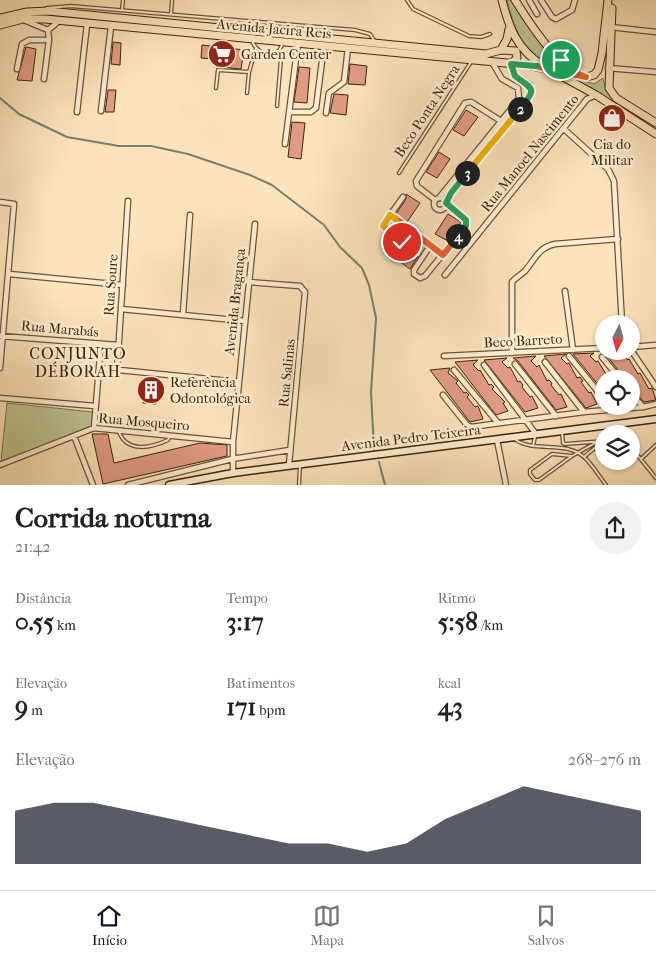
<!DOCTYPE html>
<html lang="pt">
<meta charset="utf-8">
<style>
body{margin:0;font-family:"IM FELL French Canon",serif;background:#f2f2f2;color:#202124;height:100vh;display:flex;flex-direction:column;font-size:19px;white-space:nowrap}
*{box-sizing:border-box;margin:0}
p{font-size:16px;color:#757577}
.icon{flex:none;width:28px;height:28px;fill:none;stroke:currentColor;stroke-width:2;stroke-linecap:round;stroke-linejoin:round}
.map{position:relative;height:485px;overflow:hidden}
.details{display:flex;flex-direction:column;background:#fff;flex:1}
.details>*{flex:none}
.needle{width:32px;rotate:186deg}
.controls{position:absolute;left:595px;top:315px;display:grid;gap:10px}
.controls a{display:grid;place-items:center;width:45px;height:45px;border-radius:50%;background:#fff;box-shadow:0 1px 4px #0004;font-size:25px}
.pin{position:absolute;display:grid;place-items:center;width:42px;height:42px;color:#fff;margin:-21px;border:2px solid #fff;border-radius:50%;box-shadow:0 1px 5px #0007}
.km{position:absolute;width:25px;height:25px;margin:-12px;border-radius:50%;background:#222;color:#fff;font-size:14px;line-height:25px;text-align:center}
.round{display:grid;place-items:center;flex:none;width:52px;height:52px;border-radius:26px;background:#f2f2f2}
.head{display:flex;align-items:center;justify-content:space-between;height:85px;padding:0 15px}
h1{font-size:28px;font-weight:700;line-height:38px}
.figures{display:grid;grid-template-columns:repeat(3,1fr);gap:8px;height:85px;padding:5px 15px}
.figures div{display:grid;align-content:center}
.figures b{font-size:25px;font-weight:700}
.figures small{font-size:14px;font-weight:400}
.figures p{font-size:14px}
.chart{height:140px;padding:10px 15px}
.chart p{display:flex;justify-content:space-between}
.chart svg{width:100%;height:90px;margin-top:5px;fill:#111827;opacity:.7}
.menu{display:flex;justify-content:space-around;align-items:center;height:70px;border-top:1px solid #e0e0e0;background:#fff;font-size:14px;color:#757577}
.menu a{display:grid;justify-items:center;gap:2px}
.menu .current{color:#111827}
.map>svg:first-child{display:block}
.green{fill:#bdc491;stroke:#7c744e}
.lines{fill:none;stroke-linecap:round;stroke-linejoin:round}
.stream{stroke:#77816d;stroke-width:2}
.building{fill:#e19b82;stroke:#3c250a}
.lane-casing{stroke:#6c5436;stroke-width:4.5}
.street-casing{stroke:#6c5436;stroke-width:7}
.secondary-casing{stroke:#3c250a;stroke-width:9}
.primary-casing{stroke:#3c250a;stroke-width:9}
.lane{stroke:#feedd2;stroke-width:2}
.street{stroke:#feedd2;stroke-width:4.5}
.secondary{stroke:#feedd2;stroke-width:6}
.primary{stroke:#fde3ba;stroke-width:7}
.split-1-casing{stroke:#fff;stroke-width:10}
.split-2-casing{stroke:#fff;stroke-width:10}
.split-3-casing{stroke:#fff;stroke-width:10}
.split-4-casing{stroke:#fff;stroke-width:10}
.split-5-casing{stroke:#fff;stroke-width:10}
.split-6-casing{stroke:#fff;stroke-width:10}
.split-1{stroke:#f0652b;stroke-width:6}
.split-2{stroke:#22a559;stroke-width:6}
.split-3{stroke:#f5b400;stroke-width:6}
.split-4{stroke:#22a559;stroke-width:6}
.split-5{stroke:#f0652b;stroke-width:6}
.split-6{stroke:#f5b400;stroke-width:6}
.labels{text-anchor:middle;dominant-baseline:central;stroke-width:5;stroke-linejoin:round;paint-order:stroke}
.street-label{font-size:14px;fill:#3c250a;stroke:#feedd2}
.poi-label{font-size:14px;fill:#3c250a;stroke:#feedd2;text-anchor:start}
.quarter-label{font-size:16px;letter-spacing:1px;fill:#3c250a;stroke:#feedd2}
</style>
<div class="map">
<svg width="656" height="485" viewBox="0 0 656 485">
<rect width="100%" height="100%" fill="#fde3ba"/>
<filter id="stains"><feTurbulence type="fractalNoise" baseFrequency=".004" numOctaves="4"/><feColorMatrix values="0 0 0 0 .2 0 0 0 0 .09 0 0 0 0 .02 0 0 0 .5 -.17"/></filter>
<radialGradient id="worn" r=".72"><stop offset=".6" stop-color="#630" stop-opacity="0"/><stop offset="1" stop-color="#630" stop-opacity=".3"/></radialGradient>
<path class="green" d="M507,0H512L533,33L575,74C529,60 519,46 507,0Z
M566,76L594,84L603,78C606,103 636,113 656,126V131Z
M7,403L93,412L92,427L1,461Z"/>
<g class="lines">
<path class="stream" d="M0,98L19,114L67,137L119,146H151L188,154L250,175L272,185L324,225L340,247L362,268L369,285L376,318L371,392L374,450
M379,462L385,485"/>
</g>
<path class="building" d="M113,42L121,43L120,65L111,64Z
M202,45L244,50L241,69L220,67L221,60L201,58Z
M26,47L36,49L32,81L17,80Z
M350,64L367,66L365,85L348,84Z
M299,67L310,68L307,103L294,102Z
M108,90H116L114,112H105Z
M334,94L348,95L346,115L330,113Z
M466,110L478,117L464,136L453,130Z
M292,122L305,123L301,159L288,157Z
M439,152L450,159L437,178L426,172Z
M406,194L420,203L407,222L396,214L406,199Z
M448,214L461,222L448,241L435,234Z
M399,245H404L418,256L410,269L392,256Z
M625,351L622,354L628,360L629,359L638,374L640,373L649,389L652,388L656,400L644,402L631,387V379H625L604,352Z
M594,353L590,356L596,362L598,361L609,379H604V392L573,354Z
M566,354L561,358L567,364L569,363L577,378L580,377L583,381L581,382L589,393L591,392L597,404L586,408L544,356Z
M536,356L531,361L537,367L539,365L547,381L549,380L552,383L551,385L559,395L561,394L567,407L556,410L518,361L513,358Z
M507,358L502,362L508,368L510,367L518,382L520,381L523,385L522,387L530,397L532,396L538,408L525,412L484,360Z
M478,360L473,365L479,371L480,370L489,385L491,384L494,387L492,389L505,402L503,403L508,411L496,415L455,362Z
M450,368L448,373L458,381L456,383L464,393L466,392L469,395L467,397L475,407L478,406L483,419L470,422L430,370Z
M146,377L158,378L156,404L143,403Z
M92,434H108L114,463L200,443L227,445V456L103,484Z"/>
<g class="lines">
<defs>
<path id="lane" d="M407,0L413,9L469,36L481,37L490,34
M47,8L71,6L355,30L370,34L375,42
M122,10L123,0
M171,14L172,0
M252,41C257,52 268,58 279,51L283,43
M276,54L281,58L277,106
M216,88L218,70L249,72L256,48
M247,93L249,72
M399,173L471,62
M119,432C127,453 151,448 168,440L170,435
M562,432L563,443L565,444L604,441
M516,440C535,453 565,440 584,457C592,464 599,476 606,485
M533,446L535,437
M631,447L656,478
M572,456L552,454L530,470V474L535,480H539L572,456L597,442
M584,457L603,441
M641,459L656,445
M299,485L300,466"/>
<path id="street" d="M529,0L537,14
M541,0L552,17L556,19L572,10L575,0
M26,21L48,30
M610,27L656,32
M608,68L656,72
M17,69L22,44L29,40H49L48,30L59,21
M44,79L49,40
M101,111L111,26
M77,112L87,24
M289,112H311L316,108L324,46
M326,113L329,93L344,82L348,48
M564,129L608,169L614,181L622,324
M285,144L298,43
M434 204a6 6 0 1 1 12 0a6 6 0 1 1-12 0Z
M439,198L519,99L518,88L502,79L492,62
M435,200L417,186L416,181L465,103L471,102L504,123
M0,202L14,204L0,368
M446,203L451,193L530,97V85L515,75L511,64
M390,215L443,255
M402,242L383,225L403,197
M430,246L414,270V274L420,278L425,276L466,226L465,218L446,205
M9,274L123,285
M445,275L587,99L596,95
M249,282L300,286L305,292L289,465
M565,291L573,350
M121,309L245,321
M183,314L190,215
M0,336L118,345
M631,347L656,345
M512,353V282C516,277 521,275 525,271C536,258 538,248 555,244L618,239
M633,353L656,387
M444,356L604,348
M569,356L604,399
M602,357L620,379
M545,362L584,412
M515,364L556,416
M484,365L536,434
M99,368L239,382
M117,370L128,201
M454,370L498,423
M631,393L643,407
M443,395L467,425L471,427L584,412L643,407L656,404
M0,398L95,406
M94,428L101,344
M74,436L93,485
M497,440L506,485
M0,465L94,428L233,442
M233,473V442L255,224
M128,485L232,459L290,450"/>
<path id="secondary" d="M169,485L233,473L656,419"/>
<path id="primary" d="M502,0C509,28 517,49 542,65
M515,0C528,21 556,64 579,74
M612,8L609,88L616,98L656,123
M0,18L27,12L48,11L486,54L501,50L507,39L509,29
M0,25L23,19H45L527,65L586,77L594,75L598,70L602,53L608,0
M501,50L516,51L517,58L511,64
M556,73L596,95L656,134"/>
</defs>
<use href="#lane" class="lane-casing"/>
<use href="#street" class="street-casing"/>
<use href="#secondary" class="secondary-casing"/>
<use href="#primary" class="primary-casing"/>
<use href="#lane" class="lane"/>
<use href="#street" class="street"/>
<use href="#secondary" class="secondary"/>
<use href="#primary" class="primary"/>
</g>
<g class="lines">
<defs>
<path id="split-1" d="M536,66L586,77L576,73L561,60"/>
<path id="split-2" d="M520,109C538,87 533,90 515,76L511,64L536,66"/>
<path id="split-3" d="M467,173L520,109"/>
<path id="split-4" d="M458,236L466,226V220L446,203L451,193L467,173"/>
<path id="split-5" d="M396,219L443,255L458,236"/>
<path id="split-6" d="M396,219L390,215L383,226L402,242"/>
</defs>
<use href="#split-1" class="split-1-casing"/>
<use href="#split-2" class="split-2-casing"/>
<use href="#split-3" class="split-3-casing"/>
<use href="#split-4" class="split-4-casing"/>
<use href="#split-5" class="split-5-casing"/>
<use href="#split-6" class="split-6-casing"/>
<use href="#split-1" class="split-1"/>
<use href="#split-2" class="split-2"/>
<use href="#split-3" class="split-3"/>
<use href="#split-4" class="split-4"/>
<use href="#split-5" class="split-5"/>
<use href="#split-6" class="split-6"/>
</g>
<defs>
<symbol id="supermarket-disc" viewBox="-11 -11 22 22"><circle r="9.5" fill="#8f2418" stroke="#feedd2"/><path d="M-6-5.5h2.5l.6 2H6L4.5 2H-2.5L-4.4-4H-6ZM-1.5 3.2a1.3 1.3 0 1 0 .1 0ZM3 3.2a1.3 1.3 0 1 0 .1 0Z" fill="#fff"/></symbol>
<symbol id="shop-disc" viewBox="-11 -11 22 22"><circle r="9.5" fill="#8f2418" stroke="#feedd2"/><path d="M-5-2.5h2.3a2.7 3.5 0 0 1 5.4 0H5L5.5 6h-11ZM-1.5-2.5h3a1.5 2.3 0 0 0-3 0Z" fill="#fff"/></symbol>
<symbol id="building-disc" viewBox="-11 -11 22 22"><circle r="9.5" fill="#8f2418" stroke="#feedd2"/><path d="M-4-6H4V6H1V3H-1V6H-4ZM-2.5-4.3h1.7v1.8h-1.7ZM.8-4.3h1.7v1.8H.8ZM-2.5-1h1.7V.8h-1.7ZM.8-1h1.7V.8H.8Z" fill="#fff"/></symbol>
</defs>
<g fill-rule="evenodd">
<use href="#supermarket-disc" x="206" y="38" width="32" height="32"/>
<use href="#shop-disc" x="596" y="102" width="32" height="32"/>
<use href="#building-disc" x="135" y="374" width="32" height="32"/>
</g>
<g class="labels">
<g class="street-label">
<text transform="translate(274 29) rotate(5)">Avenida Jacira Reis</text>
<text transform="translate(427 111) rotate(-57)">Beco Ponta Negra</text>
<text transform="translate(530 153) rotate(-51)">Rua Manoel Nascimento</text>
<text transform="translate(111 285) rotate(-86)">Rua Soure</text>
<text transform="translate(235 302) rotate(-84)">Avenida Bragança</text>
<text transform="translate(60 329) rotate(5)">Rua Marabás</text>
<text transform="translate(523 341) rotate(-3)">Beco Barreto</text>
<text transform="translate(287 373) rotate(-84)">Rua Salinas</text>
<text transform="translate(144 422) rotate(5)">Rua Mosqueiro</text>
<text transform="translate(411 438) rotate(-7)">Avenida Pedro Teixeira</text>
</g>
<g class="poi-label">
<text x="241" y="54">Garden Center</text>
<text x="612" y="144" text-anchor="middle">Cia do<tspan x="612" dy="16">Militar</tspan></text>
<text x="170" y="382">Referência<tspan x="170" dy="16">Odontológica</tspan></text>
</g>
<g class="quarter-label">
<text x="78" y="353">CONJUNTO<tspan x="78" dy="18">DÉBORAH</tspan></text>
</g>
</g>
<rect width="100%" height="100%" filter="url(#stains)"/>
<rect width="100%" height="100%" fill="url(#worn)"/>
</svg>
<div class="controls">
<a><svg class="needle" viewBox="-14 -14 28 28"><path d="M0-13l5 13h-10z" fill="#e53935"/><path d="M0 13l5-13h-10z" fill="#757577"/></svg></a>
<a><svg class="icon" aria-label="locate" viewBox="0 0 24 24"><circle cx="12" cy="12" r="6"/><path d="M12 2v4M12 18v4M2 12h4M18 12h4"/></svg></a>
<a><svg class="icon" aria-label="layers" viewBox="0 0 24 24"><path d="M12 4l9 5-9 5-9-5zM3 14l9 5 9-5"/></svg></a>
</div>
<div class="pin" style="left:561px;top:60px;background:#1e9e55"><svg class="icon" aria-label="arrive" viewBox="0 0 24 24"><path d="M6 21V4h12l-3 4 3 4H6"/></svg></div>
<div class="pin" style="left:402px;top:242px;background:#d93025"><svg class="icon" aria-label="check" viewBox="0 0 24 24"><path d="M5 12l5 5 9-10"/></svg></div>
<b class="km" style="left:520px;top:109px">2</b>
<b class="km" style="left:467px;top:173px">3</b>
<b class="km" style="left:458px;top:236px">4</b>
</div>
<section class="details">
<div class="head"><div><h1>Corrida noturna</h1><p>21:42</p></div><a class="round"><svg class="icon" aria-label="share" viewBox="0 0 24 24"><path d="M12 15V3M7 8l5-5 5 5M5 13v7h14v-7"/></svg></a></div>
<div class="figures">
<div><p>Distância</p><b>0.55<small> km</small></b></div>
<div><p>Tempo</p><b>3:17</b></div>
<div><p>Ritmo</p><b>5:58<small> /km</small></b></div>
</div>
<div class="figures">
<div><p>Elevação</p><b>9<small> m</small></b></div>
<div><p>Batimentos</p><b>171<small> bpm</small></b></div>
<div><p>kcal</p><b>43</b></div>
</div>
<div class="chart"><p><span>Elevação</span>268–276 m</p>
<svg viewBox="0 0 160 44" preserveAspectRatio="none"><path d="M0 44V18L10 14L20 14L30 18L40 22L50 26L60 30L70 34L80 34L90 38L100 34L110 22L120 14L130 6L140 10L150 14L160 18V44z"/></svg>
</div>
</section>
<nav class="menu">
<a class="current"><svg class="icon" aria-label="home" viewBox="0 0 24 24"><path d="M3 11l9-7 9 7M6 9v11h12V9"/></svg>Início</a>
<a><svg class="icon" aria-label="map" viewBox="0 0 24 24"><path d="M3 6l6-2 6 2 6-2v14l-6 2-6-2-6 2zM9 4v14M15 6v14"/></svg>Mapa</a>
<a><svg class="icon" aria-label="saved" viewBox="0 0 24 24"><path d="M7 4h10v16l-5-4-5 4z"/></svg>Salvos</a>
</nav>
